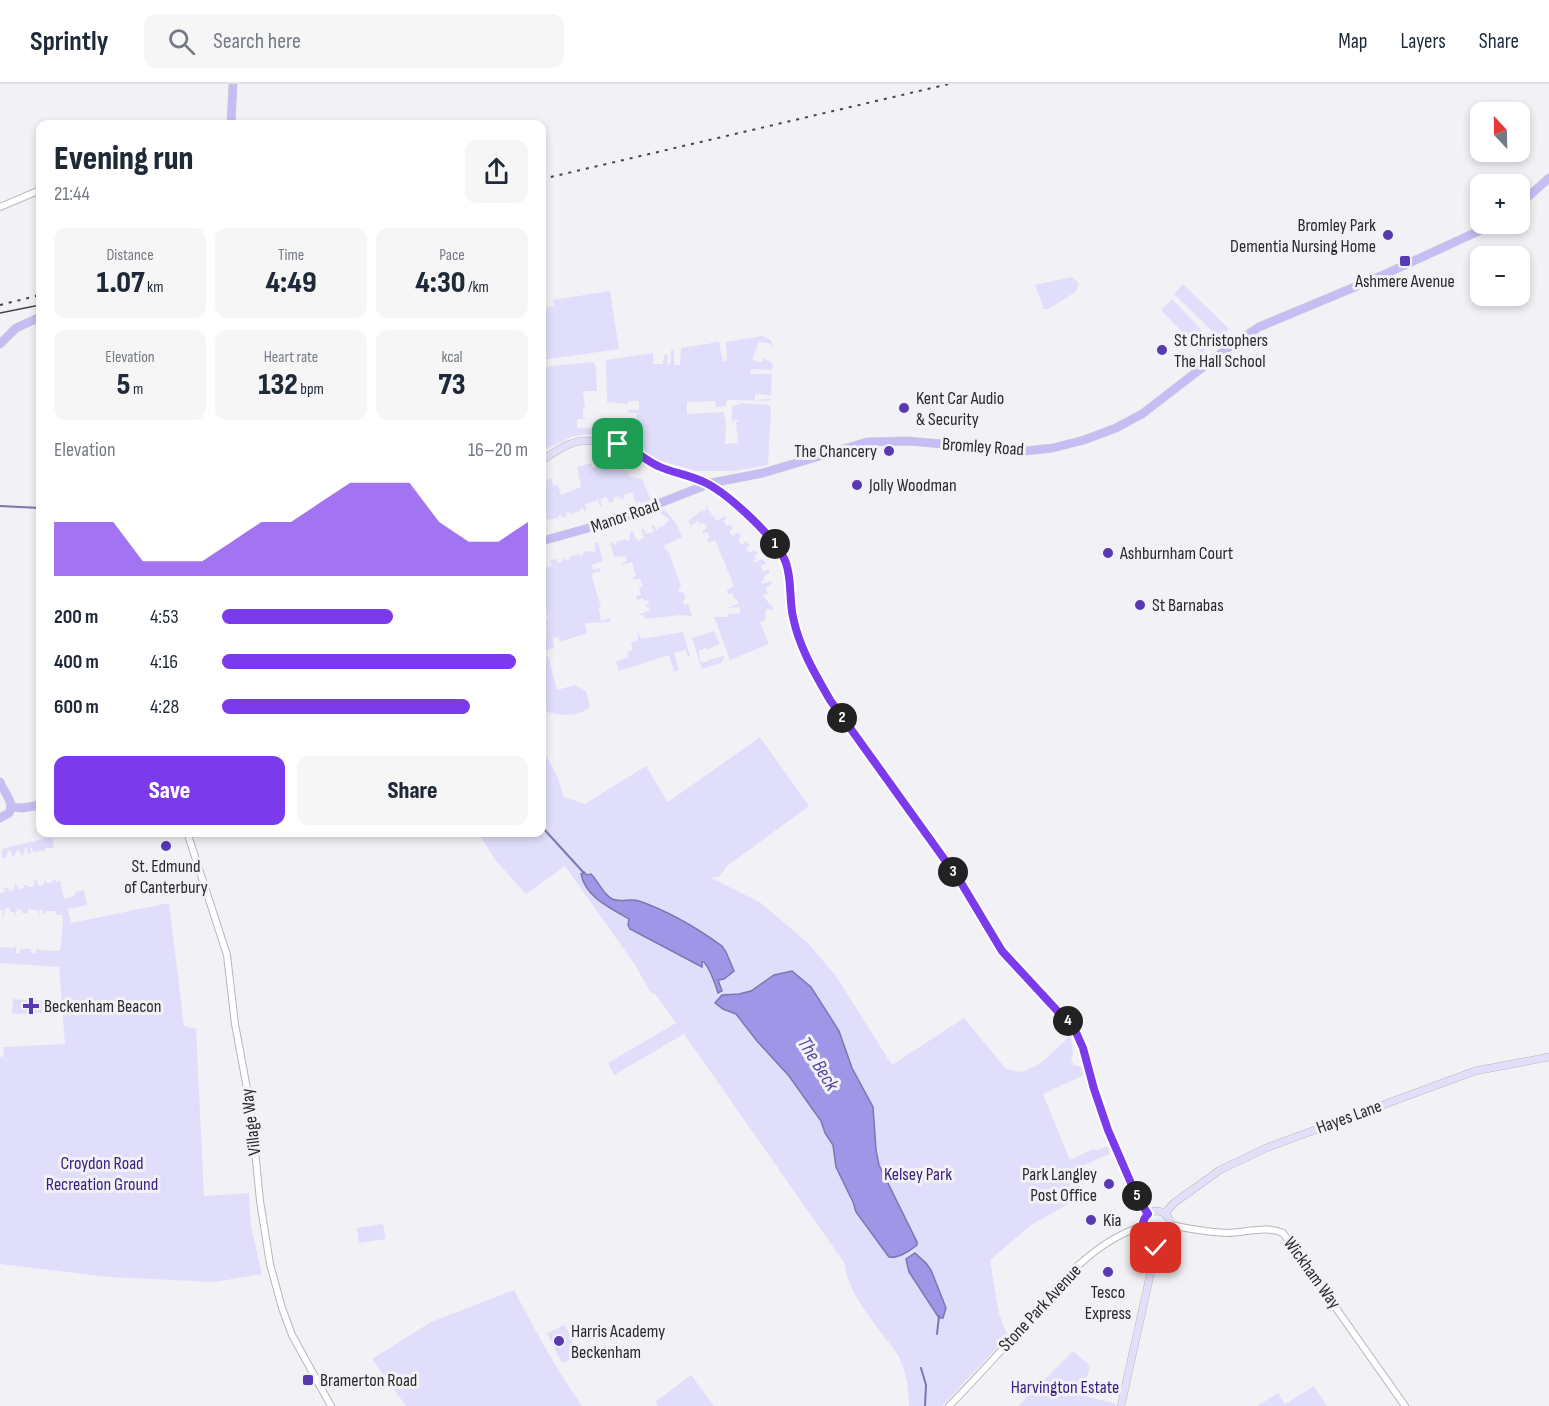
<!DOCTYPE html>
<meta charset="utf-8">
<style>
body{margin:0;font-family:"Sofia Sans Condensed",sans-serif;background:#f6f6f7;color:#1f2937;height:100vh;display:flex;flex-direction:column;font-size:22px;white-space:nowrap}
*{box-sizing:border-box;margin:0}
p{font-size:20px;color:#747a83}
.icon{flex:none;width:33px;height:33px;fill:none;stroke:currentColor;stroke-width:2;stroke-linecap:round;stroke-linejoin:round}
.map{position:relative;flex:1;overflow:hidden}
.panel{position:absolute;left:36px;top:36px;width:510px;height:717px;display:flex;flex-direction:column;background:#fff;border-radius:12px;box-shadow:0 3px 9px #0003}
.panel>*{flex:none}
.needle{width:39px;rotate:338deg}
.buttons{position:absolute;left:1470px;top:18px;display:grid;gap:12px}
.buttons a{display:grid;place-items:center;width:60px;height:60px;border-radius:12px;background:#fff;box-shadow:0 3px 9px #0003;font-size:30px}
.pin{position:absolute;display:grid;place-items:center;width:51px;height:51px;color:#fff;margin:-26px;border-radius:12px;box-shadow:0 3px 9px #0006}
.km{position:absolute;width:30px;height:30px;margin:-15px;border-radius:50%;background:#222;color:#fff;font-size:16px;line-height:30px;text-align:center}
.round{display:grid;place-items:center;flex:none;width:63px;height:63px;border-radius:12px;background:#f6f6f7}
.summary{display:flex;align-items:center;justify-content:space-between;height:102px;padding:0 18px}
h1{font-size:33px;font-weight:800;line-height:45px}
.metrics{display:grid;grid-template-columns:repeat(3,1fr);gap:9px;height:102px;padding:6px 18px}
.metrics div{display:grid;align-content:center;border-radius:12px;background:#f6f6f7;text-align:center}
.metrics b{font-size:30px;font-weight:800}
.metrics small{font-size:16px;font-weight:400}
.metrics p{font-size:16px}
.chart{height:168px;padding:12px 18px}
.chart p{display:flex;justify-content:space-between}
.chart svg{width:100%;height:108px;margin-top:6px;fill:#7c3aed;opacity:.7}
.primary-button{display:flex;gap:12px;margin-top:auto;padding:12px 18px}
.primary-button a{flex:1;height:69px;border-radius:12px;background:#7c3aed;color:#fff;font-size:24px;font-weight:800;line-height:69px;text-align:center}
.primary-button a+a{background:#f6f6f7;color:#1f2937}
ul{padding:0 18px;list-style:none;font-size:20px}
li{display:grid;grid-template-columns:96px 72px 1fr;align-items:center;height:45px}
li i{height:15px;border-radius:8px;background:#7c3aed}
header{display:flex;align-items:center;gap:36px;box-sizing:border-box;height:84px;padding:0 30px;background:#fff;border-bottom:2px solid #e0e1e3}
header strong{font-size:28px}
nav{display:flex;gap:33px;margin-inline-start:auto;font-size:21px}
.search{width:420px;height:54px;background:#f6f6f7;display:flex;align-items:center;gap:15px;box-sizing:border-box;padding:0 21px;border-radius:12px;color:#747a83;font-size:22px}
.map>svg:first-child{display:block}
.green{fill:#e0defb}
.water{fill:#a096e8;stroke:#7d76af;stroke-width:1.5}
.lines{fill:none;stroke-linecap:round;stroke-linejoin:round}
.stream{stroke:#7d76af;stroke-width:2}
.tertiary-casing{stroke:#b7b7ba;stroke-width:8}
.secondary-casing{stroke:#b7b7ba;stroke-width:8}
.primary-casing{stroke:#d0d0d0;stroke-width:9}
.tertiary{stroke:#fff;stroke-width:6}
.secondary{stroke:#e2dffa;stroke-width:7}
.primary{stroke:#c5bef4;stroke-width:8}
.tram{stroke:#444445;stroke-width:1.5}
.rail{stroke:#444445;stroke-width:2;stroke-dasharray:3 6;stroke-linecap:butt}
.route-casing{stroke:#fff;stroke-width:12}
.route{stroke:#7c3aed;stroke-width:8}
.poi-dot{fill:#5839b1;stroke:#f2f2f6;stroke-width:2}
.labels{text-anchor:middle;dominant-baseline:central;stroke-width:6;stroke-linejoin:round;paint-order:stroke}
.poi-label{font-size:18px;fill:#2a2a2b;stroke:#f2f2f6;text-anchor:start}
.street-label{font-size:18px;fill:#2a2a2b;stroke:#f2f2f6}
.park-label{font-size:18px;fill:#3b207f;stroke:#f2f2f6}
.water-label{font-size:20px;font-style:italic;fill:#5844a4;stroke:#f2f2f6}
</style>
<header>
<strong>Sprintly</strong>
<div class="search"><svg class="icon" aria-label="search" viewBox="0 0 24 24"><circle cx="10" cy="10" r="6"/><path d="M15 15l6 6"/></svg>Search here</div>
<nav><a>Map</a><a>Layers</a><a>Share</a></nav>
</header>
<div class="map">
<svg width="1549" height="1322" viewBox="0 0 1549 1322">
<rect width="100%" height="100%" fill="#f2f2f6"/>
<path class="green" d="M1071,193L1075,195L1079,200L1076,208L1048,225H1044L1035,201Z
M1183,200L1229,245L1220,255L1174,210Z
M610,207L619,265L542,276V224L554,222L553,216Z
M1172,215L1213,258L1202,269L1161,226Z
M762,252L771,256L773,265L769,259L759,258L752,275L759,278L763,277V273L773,280L772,286L751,285L750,290H772L771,311L755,310V316L771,315L770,317L727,316L726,322L716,323L715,317L687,318V330L724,328L726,340L725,360L738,359L736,338L740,336H734L732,339V323L742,319L769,321L771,325L768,381L733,387H696L661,377L628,357L588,350L571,353L542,367V283L593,278L596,283L597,307H583L585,325H583V334L590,335H577V344L610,345L611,334H623V349H631V339L629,338H637V329H629L628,326H639V317H628V320L607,318L606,276L653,269V280H663L664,270L668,271L667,280L670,281L671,266L674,267V281H680L681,264L719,258L723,277H727L726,258Z
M592,379V383H596L597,380L616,382L615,384L629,387L628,392L642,395L651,416L641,420L640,417L636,419L632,408L624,411L625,414L620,415L619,412L613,414L614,417L609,419L607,413L600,415L602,421L600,422L598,416L585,420L587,426L584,427L583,424L580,425V427L571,430L570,428L566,429L567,432L562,434L561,431L558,432V434L548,436L547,434L544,435L545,438L542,439V404L547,403L546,396L552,395L553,402L558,401L561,411L581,403L577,383Z
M705,421L717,437L725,432L727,434L723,437L727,442L730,441L733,444L729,448L733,452L737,449L742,452L738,456L742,461L746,457L750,461L746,464L750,469L754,466L759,469L754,472L756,475L753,477L754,479L762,475L766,479L761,482L763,488L769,485L770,488L764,492L765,496L761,497L762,500L771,497L772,500L766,504L768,509L763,511L770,521L771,520L774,526L766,525L765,536L760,538L769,560L730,576L714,533H728V530L740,529V523L727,524L738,520L737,515H734L732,509L728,510L727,506L734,502L715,456L708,459L707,455L710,454L707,448L703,450L702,447L707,444L704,439L700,440L698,437L691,442L688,437L702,426L703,428L706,426Z
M664,425L676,439L682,453L664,462L666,467L668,466L681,502L678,506L680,509L683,508L686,514L683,517L684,521L688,520L692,532L681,531L645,535L644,531H638L650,526L645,521L649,520L648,516L644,517L643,514L637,516L636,512L641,511L639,504L643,502L640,495L634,496L633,493L636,492L632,478L621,481V479L627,477L625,472L614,473L610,459L612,458L614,461L617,460L616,458L626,455L627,457L630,456V449L633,447L636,455L639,457L644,453L641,446L644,445L646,450L654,448L651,442L654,441L656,446L659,445L658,443H662L669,436L667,433L661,430L659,426Z
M598,458L603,477L592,481L593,486L600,484L601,487L591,490L601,523L599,524L601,537L610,534L611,538L585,539L587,549L560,558L558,553L553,554L554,564L544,567L546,572H548L557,606L575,601L586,607L590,623C577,634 557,632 542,626V551L547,548L544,535L548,534L546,528H543L542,522L545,521L544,515H542V484L552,482L550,476L557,475L558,479L563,477L564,473L566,476L570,475L569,473L579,470L580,472L583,471L584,467L595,468V459Z
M637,546L641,555L683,548L690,572H688L686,566L674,569L679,586L674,588L669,571L619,587L616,578L628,573L627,568L633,566L631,559L638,556Z
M714,547L720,560L707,566L706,564L698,567L701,579L708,577V576L724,572V575L721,579L702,585L692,554Z
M760,653L809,722L727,782L720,792L711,794L761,819L808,859L836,892L892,981L964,934L1006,985L1022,988L1040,980L1071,951L1073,970L1071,974L1074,981L1081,983L1084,991L1043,1010L1070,1076L1093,1065L1098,1066L1107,1062L1110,1070C1081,1082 1067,1085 1068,1120L1031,1141L990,1176L999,1230L1008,1252L942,1322H909C909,1304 906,1287 898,1271C880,1245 847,1211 845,1180L684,950L614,991L608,979L676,939L655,910L651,909L635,881L565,782L526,810L496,777L478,749L542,748V663L558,694L564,713L585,720L646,682L668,718Z
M52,753L54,764H46L45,766L33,768L32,764H30L31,769L28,770L27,764H25L23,771H21L18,765L14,772L12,773L11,767H8L6,774H2V766L5,764Z
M59,792L64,815L74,812L76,808L84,806L87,821L68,825L71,839L169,819L184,942L196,945L204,1112L249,1109L251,1143L262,1190L215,1198L108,1193L0,1180V973L4,972L3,963L65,960L59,883L0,879V863L14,864L16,861V869H20V865H31V869L36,870L37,862L38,866L59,867L61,863L63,836L62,831H56V827H46L45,830H43V826H40V835L39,827L28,825V829H22V826L17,825L15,833V828H10V824H5L4,833H2L3,826H0V809L5,808L4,804H8L9,807L14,806L15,799L19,805L24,804V801H26L29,803L34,802L35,795L39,802L44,801V797H46L47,800L53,798V796L56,795V798L59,797Z
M13,915L42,917V929L12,930Z
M383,1140L386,1155L359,1159L357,1144Z
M514,1206C535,1246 556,1285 582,1322H406L372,1275L431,1238Z
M565,1241L579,1271L562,1279L547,1249Z
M1073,1267L1090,1282L1082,1311L1116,1320L1115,1322H1018Z
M691,1291L714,1322H658L655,1318Z
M1314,1302L1327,1322H1257L1278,1309L1285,1320Z"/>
<path class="water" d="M584,788L587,791L591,790C599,798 602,809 612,815C620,819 630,814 639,817C668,827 697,844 722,862L726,868L734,887L724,895L718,896L722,907L718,909C715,899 711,886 704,878H702V883L630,845L628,841L629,835C611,824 586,814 581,790Z
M792,887L811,903L839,947L852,984L873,1023L876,1066L879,1081L917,1158V1161C910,1167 897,1175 889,1173L856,1128L853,1118L836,1083L833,1061L825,1049L821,1037L789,992L757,957L736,930L723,925L715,919L722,911L739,910L751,907L774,891Z
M915,1169L926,1179L931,1186L946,1224L943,1234H939L909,1188L906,1175Z"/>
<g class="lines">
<path class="stream" d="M0,422L40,424
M542,743L584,789
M937,1250L939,1232
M921,1284L926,1301L925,1322"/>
<defs>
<path id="tertiary" d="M0,123L40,106
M187,748L227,871L235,940L251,1026L260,1117L270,1180L282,1224L292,1251L331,1322
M1171,1141C1189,1145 1208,1148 1227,1149C1244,1149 1267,1141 1283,1149L1405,1322
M949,1322C973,1298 995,1273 1018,1248C1053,1207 1090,1158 1143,1142"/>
<path id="secondary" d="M542,376C554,369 568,358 582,357C598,356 618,357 631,365C641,370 648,378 658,382C673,389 690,392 705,399C727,409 773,452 784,473C792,491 788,513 792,532C800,568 821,603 842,634L968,810L1002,867L1075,946C1084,962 1087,981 1092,998C1102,1035 1126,1100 1148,1130
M1144 1140a13 13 0 1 1 26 0a13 13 0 1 1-26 0Z
M1165,1129L1174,1119L1220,1086L1266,1064L1475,987L1549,973
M1121,1322L1155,1169L1156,1152"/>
<path id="primary" d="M231,40L233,0
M1520,120L1549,94
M0,260L16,244L40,233
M542,457L617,436L711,399L763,389L867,358L908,357L1025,367L1053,364L1084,356L1116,344L1142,330L1233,260L1259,243L1381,192L1494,140
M0,698C4,709 15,718 9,729L0,734
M11,723L22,724L40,721"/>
</defs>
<use href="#tertiary" class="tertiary-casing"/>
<use href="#secondary" class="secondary-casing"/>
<use href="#primary" class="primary-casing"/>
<use href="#tertiary" class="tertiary"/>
<use href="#secondary" class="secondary"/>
<use href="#primary" class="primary"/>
<path class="tram" d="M0,229L40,221"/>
<path class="rail" d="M542,95L949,0
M0,221L40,211"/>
</g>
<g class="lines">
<defs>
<path id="route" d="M618,360C634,364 644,376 658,382C673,389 690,391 706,399C728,410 778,455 786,479C792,496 789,515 793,533C799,563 815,590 830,616L960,797L1002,867L1075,946L1083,964L1094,1005L1108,1046L1137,1113L1148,1130C1139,1139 1143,1150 1156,1152V1164"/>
</defs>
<use href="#route" class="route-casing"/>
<use href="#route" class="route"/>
</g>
<g class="poi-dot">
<circle cx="1388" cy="151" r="6"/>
<rect x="1399" y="171" width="12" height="12" rx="3"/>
<circle cx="1162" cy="266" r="6"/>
<circle cx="904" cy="324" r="6"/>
<circle cx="889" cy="367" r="6"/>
<circle cx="857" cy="401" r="6"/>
<circle cx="1108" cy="469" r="6"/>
<circle cx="1140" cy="521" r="6"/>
<circle cx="166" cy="762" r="6"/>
<path d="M28 913h6v6h6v6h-6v6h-6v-6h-6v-6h6z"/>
<circle cx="1109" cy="1100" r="6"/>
<circle cx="1091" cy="1136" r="6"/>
<circle cx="1108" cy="1188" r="6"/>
<circle cx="559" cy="1257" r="6"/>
<rect x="302" y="1290" width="12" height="12" rx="3"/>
</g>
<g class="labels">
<g class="poi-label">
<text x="1376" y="141" text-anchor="end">Bromley Park<tspan x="1376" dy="21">Dementia Nursing Home</tspan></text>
<text x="1405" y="197" text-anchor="middle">Ashmere Avenue</text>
<text x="1174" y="256">St Christophers<tspan x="1174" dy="21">The Hall School</tspan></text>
<text x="916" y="314">Kent Car Audio<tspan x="916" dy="21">&amp; Security</tspan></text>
<text x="877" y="367" text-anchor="end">The Chancery</text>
<text x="869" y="401">Jolly Woodman</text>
<text x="1120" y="469">Ashburnham Court</text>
<text x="1152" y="521">St Barnabas</text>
<text x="166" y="782" text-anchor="middle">St. Edmund<tspan x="166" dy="21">of Canterbury</tspan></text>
<text x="44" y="922">Beckenham Beacon</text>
<text x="1097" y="1090" text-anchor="end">Park Langley<tspan x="1097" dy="21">Post Office</tspan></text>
<text x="1103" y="1136">Kia</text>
<text x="1108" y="1208" text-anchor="middle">Tesco<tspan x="1108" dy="21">Express</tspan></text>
<text x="571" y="1247">Harris Academy<tspan x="571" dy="21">Beckenham</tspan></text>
<text x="320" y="1296">Bramerton Road</text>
</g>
<g class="street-label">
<text transform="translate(983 363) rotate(4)">Bromley Road</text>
<text transform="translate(625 432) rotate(-19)">Manor Road</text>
<text transform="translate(1349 1033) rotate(-20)">Hayes Lane</text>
<text transform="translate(251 1038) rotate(-97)">Village Way</text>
<text transform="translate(1312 1189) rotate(54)">Wickham Way</text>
<text transform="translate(1040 1224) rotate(-47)">Stone Park Avenue</text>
</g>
<g class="park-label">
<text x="102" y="1079">Croydon Road<tspan x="102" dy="21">Recreation Ground</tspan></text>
<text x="918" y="1090">Kelsey Park</text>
<text x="1065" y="1303">Harvington Estate</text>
</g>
<g class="water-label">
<text transform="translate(818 980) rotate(58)">The Beck</text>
</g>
</g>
</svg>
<div class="buttons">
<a><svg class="needle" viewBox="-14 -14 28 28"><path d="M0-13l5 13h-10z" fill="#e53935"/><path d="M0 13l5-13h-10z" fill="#747a83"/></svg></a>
<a>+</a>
<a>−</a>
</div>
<div class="pin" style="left:618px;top:360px;background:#1e9e55"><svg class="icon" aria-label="arrive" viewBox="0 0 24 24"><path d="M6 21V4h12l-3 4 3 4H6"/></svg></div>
<div class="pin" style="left:1156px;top:1164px;background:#d93025"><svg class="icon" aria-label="check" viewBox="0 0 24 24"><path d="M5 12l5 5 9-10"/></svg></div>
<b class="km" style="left:775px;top:460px">1</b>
<b class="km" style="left:842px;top:634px">2</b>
<b class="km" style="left:953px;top:788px">3</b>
<b class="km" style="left:1068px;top:937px">4</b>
<b class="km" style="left:1137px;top:1112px">5</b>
<section class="panel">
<div class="summary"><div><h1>Evening run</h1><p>21:44</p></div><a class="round"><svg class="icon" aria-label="share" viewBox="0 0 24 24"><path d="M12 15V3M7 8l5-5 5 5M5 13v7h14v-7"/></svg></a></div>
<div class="metrics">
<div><p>Distance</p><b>1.07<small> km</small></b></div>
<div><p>Time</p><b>4:49</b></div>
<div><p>Pace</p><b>4:30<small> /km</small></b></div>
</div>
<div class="metrics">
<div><p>Elevation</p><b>5<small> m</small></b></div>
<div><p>Heart rate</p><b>132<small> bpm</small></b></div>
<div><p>kcal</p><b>73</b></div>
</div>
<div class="chart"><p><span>Elevation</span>16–20 m</p>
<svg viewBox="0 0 160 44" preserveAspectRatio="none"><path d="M0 44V22L10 22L20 22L30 38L40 38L50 38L60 30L70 22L80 22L90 14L100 6L110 6L120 6L130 22L140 30L150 30L160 22V44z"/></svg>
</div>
<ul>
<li><b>200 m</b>4:53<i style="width:56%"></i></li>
<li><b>400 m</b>4:16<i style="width:96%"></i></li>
<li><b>600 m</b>4:28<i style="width:81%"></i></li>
</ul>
<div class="primary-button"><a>Save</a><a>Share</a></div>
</section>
</div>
